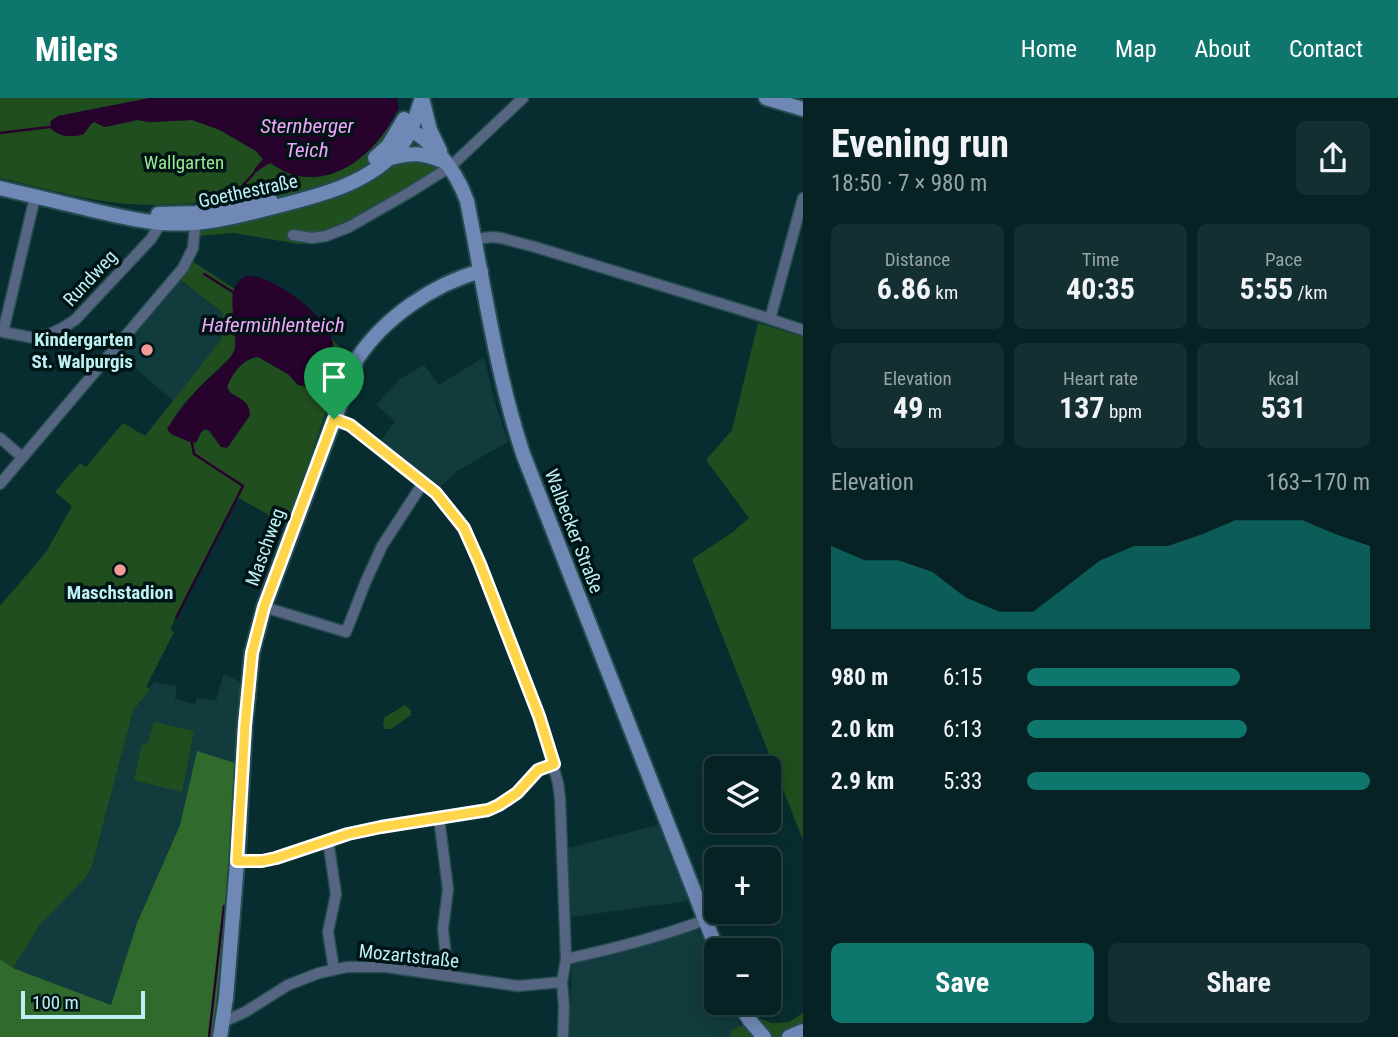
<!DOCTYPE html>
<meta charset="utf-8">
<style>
body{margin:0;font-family:"Roboto Condensed",sans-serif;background:#142f31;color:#f1f3f6;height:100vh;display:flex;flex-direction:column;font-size:26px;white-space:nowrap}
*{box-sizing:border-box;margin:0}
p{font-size:23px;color:#98a4a6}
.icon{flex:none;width:38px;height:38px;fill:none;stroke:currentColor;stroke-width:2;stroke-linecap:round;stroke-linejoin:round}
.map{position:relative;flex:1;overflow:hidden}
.details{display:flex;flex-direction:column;background:#062224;width:595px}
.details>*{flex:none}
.fabs{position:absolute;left:704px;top:658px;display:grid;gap:14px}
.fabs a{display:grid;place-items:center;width:77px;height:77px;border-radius:10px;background:#062224;box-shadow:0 4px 18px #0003,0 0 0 2px #273f41;font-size:35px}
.scale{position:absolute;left:21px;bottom:18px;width:124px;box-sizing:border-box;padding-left:7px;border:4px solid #bdeff3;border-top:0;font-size:19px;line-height:24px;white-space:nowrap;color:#bdeff3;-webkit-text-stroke:5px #001416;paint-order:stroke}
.pin{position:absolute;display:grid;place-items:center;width:60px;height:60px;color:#fff;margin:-72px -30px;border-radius:50% 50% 50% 0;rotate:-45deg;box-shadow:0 0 7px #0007}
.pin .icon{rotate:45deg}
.round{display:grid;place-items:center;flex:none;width:74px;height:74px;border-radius:10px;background:#142f31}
.summary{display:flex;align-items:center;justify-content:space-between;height:119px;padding:0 28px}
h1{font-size:38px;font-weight:700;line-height:52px}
.stats{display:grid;grid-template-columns:repeat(3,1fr);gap:10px;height:119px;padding:7px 28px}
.stats div{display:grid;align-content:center;border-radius:10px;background:#142f31;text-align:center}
.stats b{font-size:30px;font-weight:700}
.stats small{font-size:19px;font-weight:400}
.stats p{font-size:19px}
.chart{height:196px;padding:14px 28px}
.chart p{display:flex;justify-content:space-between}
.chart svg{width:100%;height:126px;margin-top:7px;fill:#0f766e;opacity:.7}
.action{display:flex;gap:14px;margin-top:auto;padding:14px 28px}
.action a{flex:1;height:80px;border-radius:10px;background:#0f766e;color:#fff;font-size:28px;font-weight:700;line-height:80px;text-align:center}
.action a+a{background:#142f31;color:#f1f3f6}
ul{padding:0 28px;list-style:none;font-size:23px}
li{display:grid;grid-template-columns:112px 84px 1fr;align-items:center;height:52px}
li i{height:18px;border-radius:9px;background:#0f766e}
header{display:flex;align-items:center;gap:42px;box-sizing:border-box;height:98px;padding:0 35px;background:#0f766e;color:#fff}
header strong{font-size:33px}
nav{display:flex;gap:38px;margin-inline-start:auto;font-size:24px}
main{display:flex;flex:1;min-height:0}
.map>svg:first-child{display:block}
.built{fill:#123b3e}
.green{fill:#214e1e}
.forest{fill:#306a2d}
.water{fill:#27022c}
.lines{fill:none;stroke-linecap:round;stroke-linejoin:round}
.stream{stroke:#27022c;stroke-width:2.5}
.street-casing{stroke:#254c4f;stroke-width:13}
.secondary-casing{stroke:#254c4f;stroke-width:18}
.street{stroke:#566682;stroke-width:10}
.secondary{stroke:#7088b6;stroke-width:14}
.route-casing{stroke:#fff;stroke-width:14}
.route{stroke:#ffd54a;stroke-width:9}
.poi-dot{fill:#f59b97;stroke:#001416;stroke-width:2.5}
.labels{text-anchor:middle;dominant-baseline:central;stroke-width:7;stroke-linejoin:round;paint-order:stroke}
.park-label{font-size:19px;fill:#9aeb94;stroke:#001416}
.street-label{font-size:19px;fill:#bdeff3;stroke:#001416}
.poi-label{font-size:19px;font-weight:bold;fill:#bdeff3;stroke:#001416;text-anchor:end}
.water-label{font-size:21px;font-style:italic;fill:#f1a6fb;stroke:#001416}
</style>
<header>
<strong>Milers</strong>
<nav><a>Home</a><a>Map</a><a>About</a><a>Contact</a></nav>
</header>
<main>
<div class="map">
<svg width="803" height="939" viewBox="0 0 803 939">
<rect width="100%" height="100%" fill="#082d30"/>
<path class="built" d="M181,182L224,216L221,242L173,303L119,256Z
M484,259L493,298L508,344L457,373L439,390L380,344L395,323L376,307L400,281L424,267L439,287Z
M224,575L241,585L235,665L197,654L180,727L137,825L111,907L13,870L39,828L87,778L92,768L133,613L154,584L177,588L175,601L195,606L197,600L216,602Z
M658,727L688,803L571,819L568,750Z
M694,831L699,832L716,872V905H730L741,929L731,932L730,939H569L572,868L573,866L615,856L672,839Z"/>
<path class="green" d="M0,0H150L58,18L51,23L50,30L91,26L94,24L105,29L137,22L150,24L192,22L216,30L256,53L263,61L254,72L257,74L265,66L270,65C278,70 286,75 295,77C335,89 371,54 392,24L446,77L351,133L331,142L299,146L233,135L198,138L204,104C176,107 145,108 117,105C77,100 39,89 0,80Z
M192,163L235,191L233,204L235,251L232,258C215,274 172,312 168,333L196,345L201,334L205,331L209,333L221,349L229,348L250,317C249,298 233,302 227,289C232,276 243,260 258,259L288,276L298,287H310C323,274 336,259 331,240L343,253L351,258L329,305L288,424L276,421L237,399L170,531L174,534L146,589L150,591L133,613L92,768L87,778L39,828L13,870L0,861V508L46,454L72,408L55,394L80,365L86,369L123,325L145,338L221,242L223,215L181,182Z
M758,225L803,239V742L692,461L733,434L749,420L706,362L732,332Z
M405,607L411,612V617L391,631H385L383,625L385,619Z
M154,624L194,633L182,694L134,682L142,646L147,647Z
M803,915V939H730L731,932L761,921L772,925L789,924Z"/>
<path class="forest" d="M197,653L235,665L231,753L213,939H0V861L13,870L111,907L137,825L180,727Z"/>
<path class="water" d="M150,0H397V4L399,9C381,47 346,85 299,78C289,77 279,70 270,65L254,75V72L263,61L256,53L220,32L192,22L150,24L137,22L105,29L94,24L91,26L84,36C73,40 59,39 50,30L51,23L58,18Z
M246,178C271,175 329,219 333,245C335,262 319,281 306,289L298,287L288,276L258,259C243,260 232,276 227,289L230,295C240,300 250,304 250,317L227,350L221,349L210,333L205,331L201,334L197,343L192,345L171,336L167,331C176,317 187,303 198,291C207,281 232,263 235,250C240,228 220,191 246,178Z"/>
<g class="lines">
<path class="stream" d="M0,35L49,29
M238,93L254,75
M204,176L236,196
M176,520L243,388L194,356L192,345
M209,939L224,808"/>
<defs>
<path id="street" d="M35,99L3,234L34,240L52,235L64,229L75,222L151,141L161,125
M293,137L312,140L326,138L349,129L410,94L450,69L523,0
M475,141L492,139L501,140L535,149L758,217L803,232
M770,221L803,100
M334,321L350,327L436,395L464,430L480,466L539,618L558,685L560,700L566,861L562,884L564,909L563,939
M0,340L22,359
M0,386L183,170L193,150L196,119
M264,509L346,534L366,483L382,448L423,385
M439,720L448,791L443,831L447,869L446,878
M328,742L336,796L328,834L334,872
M237,763H262L276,760L348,736L381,728L488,712L499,707L517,695L538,672L554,666
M566,861C613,851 659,839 705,822
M223,924L245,914L288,887L319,875L347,869H386L518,888L562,884"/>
<path id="secondary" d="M422,0L430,32L440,53
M766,0L803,11
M402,27C432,41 456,72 467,103C484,188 496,274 523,356L717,852
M375,60L388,48L404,21
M391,60C412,54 422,55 443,63
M0,90C29,97 59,104 88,111C113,117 137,123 162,125C204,128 238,118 278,108C322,97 370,85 400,49C412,35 416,17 422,0
M158,116L196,115L270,101
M739,905L750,923L764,939
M220,939L226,900L238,753L245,627L252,555L264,509L357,261C384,220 433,186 481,173
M789,939L803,933"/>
</defs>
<use href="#street" class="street-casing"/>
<use href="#secondary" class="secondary-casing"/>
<use href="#street" class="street"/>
<use href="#secondary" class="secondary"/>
</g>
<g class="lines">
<defs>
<path id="route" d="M334,321L350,327L436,395L464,430L480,466L539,618L554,666L538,672L517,695L499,707L488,712L381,729L348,736L276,760L262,763H237L245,627L252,555L264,509Z"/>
</defs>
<use href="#route" class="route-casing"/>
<use href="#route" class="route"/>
</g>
<g class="poi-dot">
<circle cx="147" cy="252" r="7"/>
<circle cx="120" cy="472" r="7"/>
</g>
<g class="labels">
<g class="park-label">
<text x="184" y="64">Wallgarten</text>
</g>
<g class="street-label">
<text transform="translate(248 93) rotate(-12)">Goethestraße</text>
<text transform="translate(90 180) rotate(-47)">Rundweg</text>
<text transform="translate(574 433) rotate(69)">Walbecker Straße</text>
<text transform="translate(265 449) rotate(-70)">Maschweg</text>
<text transform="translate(409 858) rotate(6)">Mozartstraße</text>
</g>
<g class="poi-label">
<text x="133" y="241">Kindergarten<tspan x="133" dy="22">St. Walpurgis</tspan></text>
<text x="120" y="494" text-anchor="middle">Maschstadion</text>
</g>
<g class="water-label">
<text x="307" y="28">Sternberger<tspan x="307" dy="24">Teich</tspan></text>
<text x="273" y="227">Hafermühlenteich</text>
</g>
</g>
</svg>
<div class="fabs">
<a><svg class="icon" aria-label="layers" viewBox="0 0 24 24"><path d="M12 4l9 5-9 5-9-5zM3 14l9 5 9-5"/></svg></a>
<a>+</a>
<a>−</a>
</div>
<div class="scale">100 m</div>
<div class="pin" style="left:334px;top:321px;background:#1e9e55"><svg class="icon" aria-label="arrive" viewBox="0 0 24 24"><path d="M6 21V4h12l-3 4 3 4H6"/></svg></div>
</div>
<section class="details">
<div class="summary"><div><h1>Evening run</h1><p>18:50 · 7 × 980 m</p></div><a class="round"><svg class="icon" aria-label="share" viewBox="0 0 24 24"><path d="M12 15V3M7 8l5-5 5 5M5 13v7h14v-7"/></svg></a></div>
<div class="stats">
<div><p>Distance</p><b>6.86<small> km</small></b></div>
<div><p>Time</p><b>40:35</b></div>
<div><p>Pace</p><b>5:55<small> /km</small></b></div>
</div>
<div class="stats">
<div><p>Elevation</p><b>49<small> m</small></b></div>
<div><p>Heart rate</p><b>137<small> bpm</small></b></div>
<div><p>kcal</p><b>531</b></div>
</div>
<div class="chart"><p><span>Elevation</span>163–170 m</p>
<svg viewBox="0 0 160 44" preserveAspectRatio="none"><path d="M0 44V15L10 20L20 20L30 24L40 33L50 38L60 38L70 29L80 20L90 15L100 15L110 11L120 6L130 6L140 6L150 11L160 15V44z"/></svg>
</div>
<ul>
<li><b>980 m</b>6:15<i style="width:62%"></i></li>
<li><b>2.0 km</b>6:13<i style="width:64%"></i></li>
<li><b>2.9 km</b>5:33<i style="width:100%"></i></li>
</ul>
<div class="action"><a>Save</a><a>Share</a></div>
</section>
</main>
